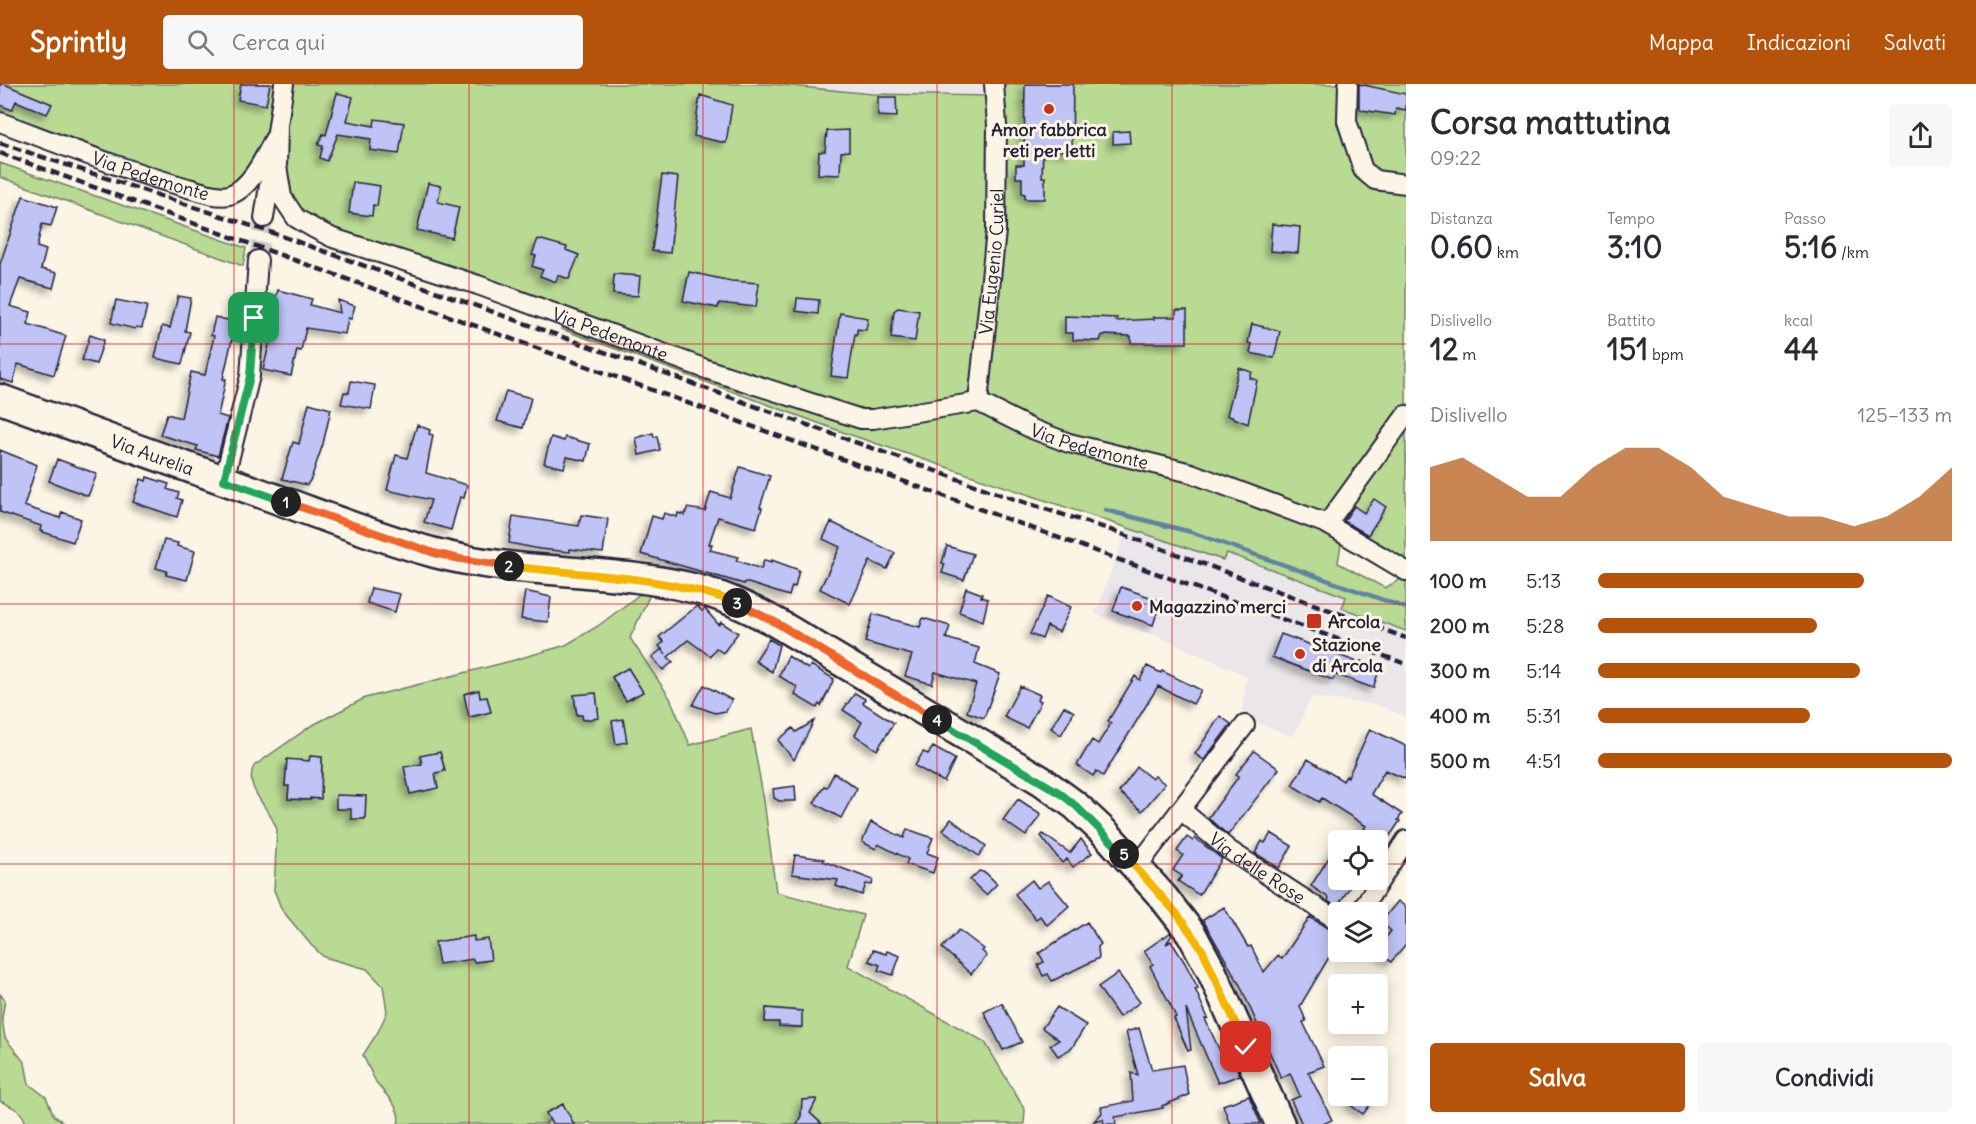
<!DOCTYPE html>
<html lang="it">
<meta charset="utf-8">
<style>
body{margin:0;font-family:Delius,sans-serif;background:#f7f7f7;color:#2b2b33;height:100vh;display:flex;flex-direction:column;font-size:22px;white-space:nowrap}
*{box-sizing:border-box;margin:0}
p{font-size:20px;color:#7c7c81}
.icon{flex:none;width:33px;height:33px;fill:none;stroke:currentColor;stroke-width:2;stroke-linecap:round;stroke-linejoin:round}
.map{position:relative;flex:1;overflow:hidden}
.drawer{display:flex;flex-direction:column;background:#fff;width:570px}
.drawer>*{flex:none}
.fabs{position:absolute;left:1328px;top:746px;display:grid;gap:12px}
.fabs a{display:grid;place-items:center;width:60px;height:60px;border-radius:6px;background:#fff;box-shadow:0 3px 15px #0003;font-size:30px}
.pin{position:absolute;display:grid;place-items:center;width:51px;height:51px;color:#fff;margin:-26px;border-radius:12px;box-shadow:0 3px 9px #0006}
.km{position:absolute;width:30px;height:30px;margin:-15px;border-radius:50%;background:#222;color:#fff;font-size:16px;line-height:30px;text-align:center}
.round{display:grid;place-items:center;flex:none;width:63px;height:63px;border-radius:6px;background:#f7f7f7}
.head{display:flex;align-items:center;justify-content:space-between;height:102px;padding:0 24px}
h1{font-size:33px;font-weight:700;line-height:45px}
.figures{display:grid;grid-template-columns:repeat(3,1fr);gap:9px;height:102px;padding:6px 24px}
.figures div{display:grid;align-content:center}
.figures b{font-size:30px;font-weight:700}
.figures small{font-size:16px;font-weight:400}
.figures p{font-size:16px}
.chart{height:168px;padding:12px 24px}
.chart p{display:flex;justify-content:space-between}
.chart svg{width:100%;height:108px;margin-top:6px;fill:#b45309;opacity:.7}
.cta{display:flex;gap:12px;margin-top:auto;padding:12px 24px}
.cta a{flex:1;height:69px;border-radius:6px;background:#b45309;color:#fff;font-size:24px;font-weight:700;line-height:69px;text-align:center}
.cta a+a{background:#f7f7f7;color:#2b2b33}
ul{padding:0 24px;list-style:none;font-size:20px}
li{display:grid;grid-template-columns:96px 72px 1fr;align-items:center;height:45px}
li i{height:15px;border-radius:8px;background:#b45309}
header{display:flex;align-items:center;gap:36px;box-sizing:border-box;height:84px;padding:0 30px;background:#b45309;color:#fff}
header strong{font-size:28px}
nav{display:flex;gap:33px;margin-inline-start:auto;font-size:21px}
.search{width:420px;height:54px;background:#f7f7f7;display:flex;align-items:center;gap:15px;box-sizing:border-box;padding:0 21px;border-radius:6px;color:#7c7c81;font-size:22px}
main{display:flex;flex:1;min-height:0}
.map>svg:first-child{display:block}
.built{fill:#eae6ea}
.green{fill:#b9da93;stroke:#6e7e67;stroke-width:1.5;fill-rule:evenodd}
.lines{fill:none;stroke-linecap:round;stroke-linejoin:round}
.stream{stroke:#5e83a2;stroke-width:4.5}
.building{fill:#bfc3f5;stroke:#22223b;stroke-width:1.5;filter:url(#shadow)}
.street-tunnel{stroke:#d0cbc3;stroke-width:18;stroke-dasharray:18 9;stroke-linecap:butt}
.street-casing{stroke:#22223b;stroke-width:22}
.primary-casing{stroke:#22223b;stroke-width:33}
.street{stroke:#fcf5e5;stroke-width:18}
.primary{stroke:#fcf5e5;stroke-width:28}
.rail{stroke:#22223b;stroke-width:4.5;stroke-dasharray:9 4.5;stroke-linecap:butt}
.split-1-casing{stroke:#fff;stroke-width:12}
.split-2-casing{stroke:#fff;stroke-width:12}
.split-3-casing{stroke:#fff;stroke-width:12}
.split-4-casing{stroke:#fff;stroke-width:12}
.split-5-casing{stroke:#fff;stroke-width:12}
.split-6-casing{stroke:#fff;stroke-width:12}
.split-1{stroke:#22a559;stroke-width:8}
.split-2{stroke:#f0652b;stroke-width:8}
.split-3{stroke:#f5b400;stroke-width:8}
.split-4{stroke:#f0652b;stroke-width:8}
.split-5{stroke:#22a559;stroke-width:8}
.split-6{stroke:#f5b400;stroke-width:8}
.grid{fill:none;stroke:#d62828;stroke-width:1.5;stroke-opacity:0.55}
.poi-dot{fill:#c8321e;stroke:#fcf5e5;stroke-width:2}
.labels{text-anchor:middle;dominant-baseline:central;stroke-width:6;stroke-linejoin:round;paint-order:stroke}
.poi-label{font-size:18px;font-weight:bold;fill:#22223b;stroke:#fcf5e5;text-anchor:start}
.street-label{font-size:18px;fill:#22223b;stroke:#fcf5e5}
</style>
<header>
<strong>Sprintly</strong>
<div class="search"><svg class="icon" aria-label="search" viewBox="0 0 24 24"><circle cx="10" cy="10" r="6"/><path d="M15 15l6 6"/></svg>Cerca qui</div>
<nav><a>Mappa</a><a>Indicazioni</a><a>Salvati</a></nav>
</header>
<main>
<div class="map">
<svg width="1406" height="1040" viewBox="0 0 1406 1040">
<defs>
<filter id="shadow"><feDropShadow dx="-5" dy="5" stdDeviation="3" flood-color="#0004"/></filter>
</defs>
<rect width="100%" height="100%" fill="#fcf5e5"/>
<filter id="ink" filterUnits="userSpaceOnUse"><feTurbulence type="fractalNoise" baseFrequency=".0167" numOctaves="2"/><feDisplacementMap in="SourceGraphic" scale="12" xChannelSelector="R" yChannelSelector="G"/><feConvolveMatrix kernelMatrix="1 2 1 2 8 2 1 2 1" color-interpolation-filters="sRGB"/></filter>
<g filter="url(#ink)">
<path class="built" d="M771,0H988V12L872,10Z
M1127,444L1224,476L1226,469L1346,513L1342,524L1406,547V633L1378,621L1311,613L1294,653L1255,638L1242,627L1247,592L1157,552L1095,530Z"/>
<path class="green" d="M0,0H280L275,44L240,100L214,107L0,34Z
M291,0H771L872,10L988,12L992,147L975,304L952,318L875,330L761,297L308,136L284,99L282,45Z
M998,0H1346L1361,87L1406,102V327L1327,437L1115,367L980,316Z
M1351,0H1406V98L1376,94L1356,61Z
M0,79L246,164L243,182L0,93Z
M564,237L855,339L978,323L1190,393L1318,441L1341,460L1338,479L1385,504L1406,492V547L1342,524L1346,513L1227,469L1223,476L851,351L561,245Z
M1406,336V485L1331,439Z
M648,504L652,506L630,554L670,614L690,661L751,645L764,717L776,808L863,831L848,882L985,958L1025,1026L1024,1040H822L810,1029L817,1015L802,1016L801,1032L797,1040H591L590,1038L585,1040H573L563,1020L546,1029L550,1036L546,1038L547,1040H398C403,1024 384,1010 376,998C371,989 367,980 363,971L378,948L387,928L383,902L367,885L324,873L312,862L282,826L274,806L277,746C272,726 242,704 254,682L311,642L365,614L511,577L566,561L598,542ZM628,584L642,608L631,615L628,610L623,612L612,593ZM478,606L480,614L487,613L491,628L470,633L464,610ZM596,609L598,627L577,631L574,612ZM440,668L445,687L435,689L404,684L422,680L420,672ZM311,672L322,673V691L314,714L310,716L288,715L289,702H285L287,676L309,677ZM473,852L474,857L491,876L474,878L473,875L436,858ZM766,924L802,927L801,944L779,942V938L765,937Z
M0,910L5,916L2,934L5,954L25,979L29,1000L46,1013L54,1032L62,1037L63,1040H26C23,1026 12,1023 0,1017Z"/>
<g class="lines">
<path class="stream" d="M1105,426L1191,448L1406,524"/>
</g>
<path class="building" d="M0,0H4L52,20L47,30L16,17L12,26L0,21Z
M241,0H270L266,21L238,16Z
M1025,0H1073L1072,67L1043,66L1042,93H1045V115H1025V110L1022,109V94H1016V81H1024Z
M1359,0L1406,10V26L1396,24L1395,31L1362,26L1359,23Z
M337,9L353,13L347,37L374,42L375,35L404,39L399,70L370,66L371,55L338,50L327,77L320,74L323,62L318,61L323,50L326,51Z
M700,11L732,21L726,59L694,52Z
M878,13H896L897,33L878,32Z
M849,46V67L841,68L840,91L818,90L819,68L825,67L827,47Z
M1129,47L1130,59L1113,60V48Z
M662,91L678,93L670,169L652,167Z
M353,98L380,102L377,122L373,121L372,132L349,129Z
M428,99L441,102L438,118L459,123L452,154L417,146Z
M23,112L57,123L51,142L42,140L37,163L46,166L41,185L57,189L53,204L20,195L10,222L31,228L28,240L66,252L54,291L18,280L13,299L0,295V180Z
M1272,140L1300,143L1298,169L1270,167Z
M538,155L567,163L566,166L579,171L569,195L558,191L556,198L540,192L543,186L532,182L536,172L532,171Z
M689,188L731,197L759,199L756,223L719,219L718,224L683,217Z
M614,190L640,192L638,212L613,210Z
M278,206L312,215L310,221L340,229L338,216L355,222L351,235L348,234L345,250L306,244L301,267L297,266L291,292L263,286L275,236L270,235Z
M178,212L191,214L185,247L190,248L182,280L155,274L162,242L170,244Z
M797,214L819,216L818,230L796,227Z
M116,216L147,222L142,244L136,243L135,245L111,239Z
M898,224L919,227L915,257L891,254L894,227Z
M1176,226H1187V259H1131V252L1102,251L1100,257L1073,256V249H1065V232L1117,234L1116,237L1154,235V233H1176Z
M840,229L868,234L866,246L857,245V250H855L848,294L831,292Z
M215,233L236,238L223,295H226L218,331L228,334L218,372L196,366L198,362L160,351L167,330L181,334L191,288L205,291L214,252L211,251Z
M1252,240L1280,247L1274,274L1250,269L1252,260L1248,259Z
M90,251L104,256L96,280L82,276Z
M1239,284L1252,288L1250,294L1257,296L1248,340L1227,331Z
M351,297L375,301L371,325L341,320L344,308L349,309Z
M506,307L531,314L523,344L497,337Z
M309,319L331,325L323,360L311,395L307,401L282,395L293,358L299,360Z
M417,341L430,346L429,350L433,351L426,389L467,401L464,414L460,413L451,446L424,438L431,416L387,406L396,371L407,374Z
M653,349L654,353L657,352L660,366L639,371L636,354Z
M551,353L564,357L565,353L590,360L586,377L567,373L564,384L544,379Z
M0,366L37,381L24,422L60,434L62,428L81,435L73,458L40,447L41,442L0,428Z
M57,375L97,390L88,412L49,397Z
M740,383L770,392L760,423L762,424L756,444L718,433L709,460H712L710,466L738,473L736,476L761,485L764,476L772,478V476L799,486L795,503L792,502L789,512L745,498L744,500L641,470L652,432L662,435L664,429L677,433L678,429L685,431L687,424L705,427L711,408L730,414Z
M147,393L169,400L167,405L179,409L177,414L182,416L177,433L133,418L141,395L146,397Z
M1374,415L1386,423L1368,451L1344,437L1354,422L1364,429Z
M581,431L608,435L603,469L570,465V468L540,465L509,459L513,432L579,442Z
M831,438L895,469L887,485L870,477L850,520L820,505L840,463L823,455Z
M164,456L178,459L177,462L195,467L187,496L166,491L167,487L156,484Z
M947,462L973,470L964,496L942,489L945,480L942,479Z
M1121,503L1161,517L1153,541L1113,527Z
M371,504L400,510L395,528L367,519Z
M966,504L982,510L981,513L988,515L983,537L959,528Z
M525,507L551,513L548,538L521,535Z
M1048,512L1071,523L1059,548L1047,542L1042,555L1030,550Z
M697,522L702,527L705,525L719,541L721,538L738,549L723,569L716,564L710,572L688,556L668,573L673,578L663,586L652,573L662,565L666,570L659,562L664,558L659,553Z
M873,530L920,543L923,534L950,542L946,554L979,564L975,580L1000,590L984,634L967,628L976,600L935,588L932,600L905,592L912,571L865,558Z
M1281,550L1360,579L1361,577L1380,584L1373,604L1335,590L1333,596L1272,573Z
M769,555L779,561L772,588L755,577Z
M788,572L808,585L811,581L834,595L821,622L819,620L817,624L795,611L797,603L779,592Z
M1147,582L1161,589L1162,587L1201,606L1193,620L1158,602L1103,692L1096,687L1093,692L1077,681L1092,656L1098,660L1111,639L1108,637L1135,592L1140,596Z
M628,584L643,608L626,617L612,593Z
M704,601L732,616L726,627L715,629L693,621Z
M1020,602L1040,611L1038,616L1041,617L1027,644L1004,633Z
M479,606L480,614L487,613L491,628L469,633L464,610Z
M596,609L599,634L583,636L582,631H577L574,611Z
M855,609L865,615L863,619L894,639L877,666L855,651L862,638L843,626Z
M1064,622L1074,628L1061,651L1051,644Z
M1220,632L1231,640L1204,676L1195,670Z
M623,635L627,658L616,660L612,637Z
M814,637L794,676L778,656L793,644L796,648Z
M1370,645L1406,662V695L1385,686L1371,710L1402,730L1398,736L1400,737L1385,759L1364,745L1366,742L1322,714L1319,718L1292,701L1308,675L1343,697L1346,692L1348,693Z
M933,663L955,675L944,698L915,682L923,668L928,670Z
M1254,667L1279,685L1228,751L1208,734L1239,692L1236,690Z
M440,668L445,687L435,689L438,704L410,710L404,683L422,680L420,672Z
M310,672L322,673L321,715L310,714V716L288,715L289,702H285L287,675L309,677Z
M1137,683L1152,695L1155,692L1165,700L1142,727L1119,708Z
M834,689L857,704L841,734L814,719L824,702L827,703Z
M795,702L796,717H779L774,714L773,705Z
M336,711L366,712L365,735H351V725H336Z
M1018,715L1041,730L1026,752L1003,736Z
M951,735L986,762L979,772L943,746Z
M871,738L904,754L907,745L933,754L927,769L938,773L933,789L906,780L908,775L878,760L876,765L862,758Z
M1271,749L1292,762L1279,784L1255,769L1262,757L1265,759Z
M1043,750L1070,769L1081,755L1092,769L1073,783L1067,775L1062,779L1041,752Z
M1187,753L1193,757L1195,754L1222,775L1199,811L1178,797L1182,792L1173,786L1183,771L1177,767Z
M1338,759V795H1355L1337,823L1328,817L1329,814L1311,802Z
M795,771L824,775L823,777L873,796L872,801L866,800L862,811L836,802L838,796L792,790Z
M979,787L986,789L997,800L986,811L970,796Z
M1032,796L1038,804L1048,797L1069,822L1047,841L1040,832L1036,835L1015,810Z
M1398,817L1406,823V860L1391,878L1377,865L1391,847L1381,838Z
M1224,823L1248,863L1251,862L1264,888L1278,871L1282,875L1310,833L1338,851V858L1300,922L1306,937L1303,938L1324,982L1308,988L1332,1036L1323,1040H1302L1291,1016L1300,1012L1290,989L1281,994L1240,901L1203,836Z
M1087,838L1101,860L1098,863L1099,874L1052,897L1048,890L1043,892L1038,881L1044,878L1039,869Z
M959,846L984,865L982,867L987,872L971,890L942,864Z
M1170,849L1172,851L1166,860L1171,857L1185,879L1198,904L1195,905L1208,934L1205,935L1220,967L1227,963L1240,991L1218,999L1186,925L1191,966L1188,967L1174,934L1176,933L1169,918L1150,882L1153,880L1144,867Z
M474,852V857L488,855L491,876L474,878L473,875L439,880L435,858Z
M873,866L886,870L887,867L900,872L893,891L878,886L880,881L869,877Z
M1118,889L1140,918L1119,933L1098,903Z
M1002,919L1022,958L1003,966L984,928Z
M1057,923L1086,941L1072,964L1058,972L1050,961L1059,956L1042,944Z
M766,924L802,927V943L779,942V938H765Z
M1139,944L1152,986L1183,981L1189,1011L1162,1022L1163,1024L1115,1033L1116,1040H1104L1103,1035L1094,1037L1102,1029L1101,1023L1133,1017L1131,989L1138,991L1126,948Z
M1356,1011H1378L1363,1030L1349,1020Z
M1249,1012L1261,1040H1230L1223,1021Z
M817,1015L810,1029L822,1040H797L801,1032L802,1016Z
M563,1020L574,1040H552L546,1029Z"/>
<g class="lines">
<path class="street-tunnel" d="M258,176L264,134"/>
<defs>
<g id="street">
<path d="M1348,0L1347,37L1363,86L1375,96L1406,100"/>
<path id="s1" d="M0,38C62,61 124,86 188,104C200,107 216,114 229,111C250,105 265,73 274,55"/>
<path id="s2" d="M278,45L277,82L282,113L296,134L315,145L333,154L478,201L706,285L861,335H873L978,318L1032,345L1069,359L1191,389L1327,440L1406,487"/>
<path d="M276,55L284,0"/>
<path d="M264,134L272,82"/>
<path id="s3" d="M978,318L996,147L997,41L994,0"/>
<path d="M224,396L250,292L258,176"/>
<path d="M1327,440L1406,331"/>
<path id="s4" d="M1181,726L1229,766L1338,837"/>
<path d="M1137,783L1245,641"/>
<path d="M1360,828L1406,756"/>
</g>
<g id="primary">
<path id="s5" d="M0,315C89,348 179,380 268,412C324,432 379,454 435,469C522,492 614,483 700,506C726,513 751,525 775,538L1042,697L1076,722L1108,752L1163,813L1191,849L1211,886L1280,1040"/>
</g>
</defs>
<use href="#street" class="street-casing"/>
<use href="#primary" class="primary-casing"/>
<use href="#street" class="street"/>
<use href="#primary" class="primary"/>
<path class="rail" d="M0,59L276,150L1008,413L1108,445L1406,554
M0,69L1406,580"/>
</g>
</g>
<g class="lines" filter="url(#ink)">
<defs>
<path id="split-1" d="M254,234L250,292L224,396L286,418"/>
<path id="split-2" d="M286,418L434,469L460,475L509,482"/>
<path id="split-3" d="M509,482C586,492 663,491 737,519"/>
<path id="split-4" d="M737,519L775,538L937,636"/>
<path id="split-5" d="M937,636L1060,709L1076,722L1124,770"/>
<path id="split-6" d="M1124,770L1178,831L1203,867L1246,963"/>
</defs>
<use href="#split-1" class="split-1-casing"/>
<use href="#split-2" class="split-2-casing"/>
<use href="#split-3" class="split-3-casing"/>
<use href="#split-4" class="split-4-casing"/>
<use href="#split-5" class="split-5-casing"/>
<use href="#split-6" class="split-6-casing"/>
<use href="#split-1" class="split-1"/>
<use href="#split-2" class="split-2"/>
<use href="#split-3" class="split-3"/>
<use href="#split-4" class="split-4"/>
<use href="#split-5" class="split-5"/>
<use href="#split-6" class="split-6"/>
</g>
<path class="grid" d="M234,0V1040M469,0V1040M703,0V1040M937,0V1040M1172,0V1040M0,260H1406M0,520H1406M0,780H1338M1377,780H1406"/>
<g class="poi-dot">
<circle cx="1049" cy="25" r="6"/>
<circle cx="1137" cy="522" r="6"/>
<rect x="1306" y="529" width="16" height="16" rx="3"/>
<circle cx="1300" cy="570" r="6"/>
</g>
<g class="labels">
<g class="poi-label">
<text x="1049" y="45" text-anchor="middle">Amor fabbrica<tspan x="1049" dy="21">reti per letti</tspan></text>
<text x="1149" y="522">Magazzino merci</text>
<text x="1328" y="537">Arcola</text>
<text x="1312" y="560">Stazione<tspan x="1312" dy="21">di Arcola</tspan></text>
</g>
<g class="street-label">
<text stroke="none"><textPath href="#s1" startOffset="160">Via Pedemonte</textPath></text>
<text stroke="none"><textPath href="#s3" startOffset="141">Via Eugenio Curiel</textPath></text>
<text stroke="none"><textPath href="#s2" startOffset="429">Via Pedemonte</textPath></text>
<text stroke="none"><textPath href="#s2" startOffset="933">Via Pedemonte</textPath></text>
<text stroke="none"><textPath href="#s5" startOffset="162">Via Aurelia</textPath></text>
<text stroke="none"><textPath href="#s4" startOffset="96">Via delle Rose</textPath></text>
</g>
</g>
</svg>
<div class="fabs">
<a><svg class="icon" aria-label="locate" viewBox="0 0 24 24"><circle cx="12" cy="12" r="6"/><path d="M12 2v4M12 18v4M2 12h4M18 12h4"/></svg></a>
<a><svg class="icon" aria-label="layers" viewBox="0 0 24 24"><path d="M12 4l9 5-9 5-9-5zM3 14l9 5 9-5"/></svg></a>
<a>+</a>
<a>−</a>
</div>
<div class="pin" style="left:254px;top:234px;background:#1e9e55"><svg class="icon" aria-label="arrive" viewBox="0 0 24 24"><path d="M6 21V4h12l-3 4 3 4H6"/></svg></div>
<div class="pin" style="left:1246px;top:963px;background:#d93025"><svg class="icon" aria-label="check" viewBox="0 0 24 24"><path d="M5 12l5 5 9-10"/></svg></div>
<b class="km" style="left:286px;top:418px">1</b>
<b class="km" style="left:509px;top:482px">2</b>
<b class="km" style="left:737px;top:519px">3</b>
<b class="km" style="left:937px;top:636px">4</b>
<b class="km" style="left:1124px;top:770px">5</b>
</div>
<section class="drawer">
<div class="head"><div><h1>Corsa mattutina</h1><p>09:22</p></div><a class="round"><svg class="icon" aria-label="share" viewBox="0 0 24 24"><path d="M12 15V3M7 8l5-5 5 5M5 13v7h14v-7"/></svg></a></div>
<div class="figures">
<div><p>Distanza</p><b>0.60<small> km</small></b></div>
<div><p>Tempo</p><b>3:10</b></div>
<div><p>Passo</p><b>5:16<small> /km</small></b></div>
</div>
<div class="figures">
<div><p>Dislivello</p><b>12<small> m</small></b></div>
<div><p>Battito</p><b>151<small> bpm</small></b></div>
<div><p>kcal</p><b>44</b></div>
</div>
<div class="chart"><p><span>Dislivello</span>125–133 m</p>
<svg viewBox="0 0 160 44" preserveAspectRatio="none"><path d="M0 44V14L10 10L20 18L30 26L40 26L50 14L60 6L70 6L80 14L90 26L100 30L110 34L120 34L130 38L140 34L150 26L160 14V44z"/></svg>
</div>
<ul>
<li><b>100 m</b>5:13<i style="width:75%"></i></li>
<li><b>200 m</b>5:28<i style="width:62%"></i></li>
<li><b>300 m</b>5:14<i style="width:74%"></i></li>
<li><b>400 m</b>5:31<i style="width:60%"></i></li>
<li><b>500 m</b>4:51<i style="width:100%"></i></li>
</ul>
<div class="cta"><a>Salva</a><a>Condividi</a></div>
</section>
</main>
